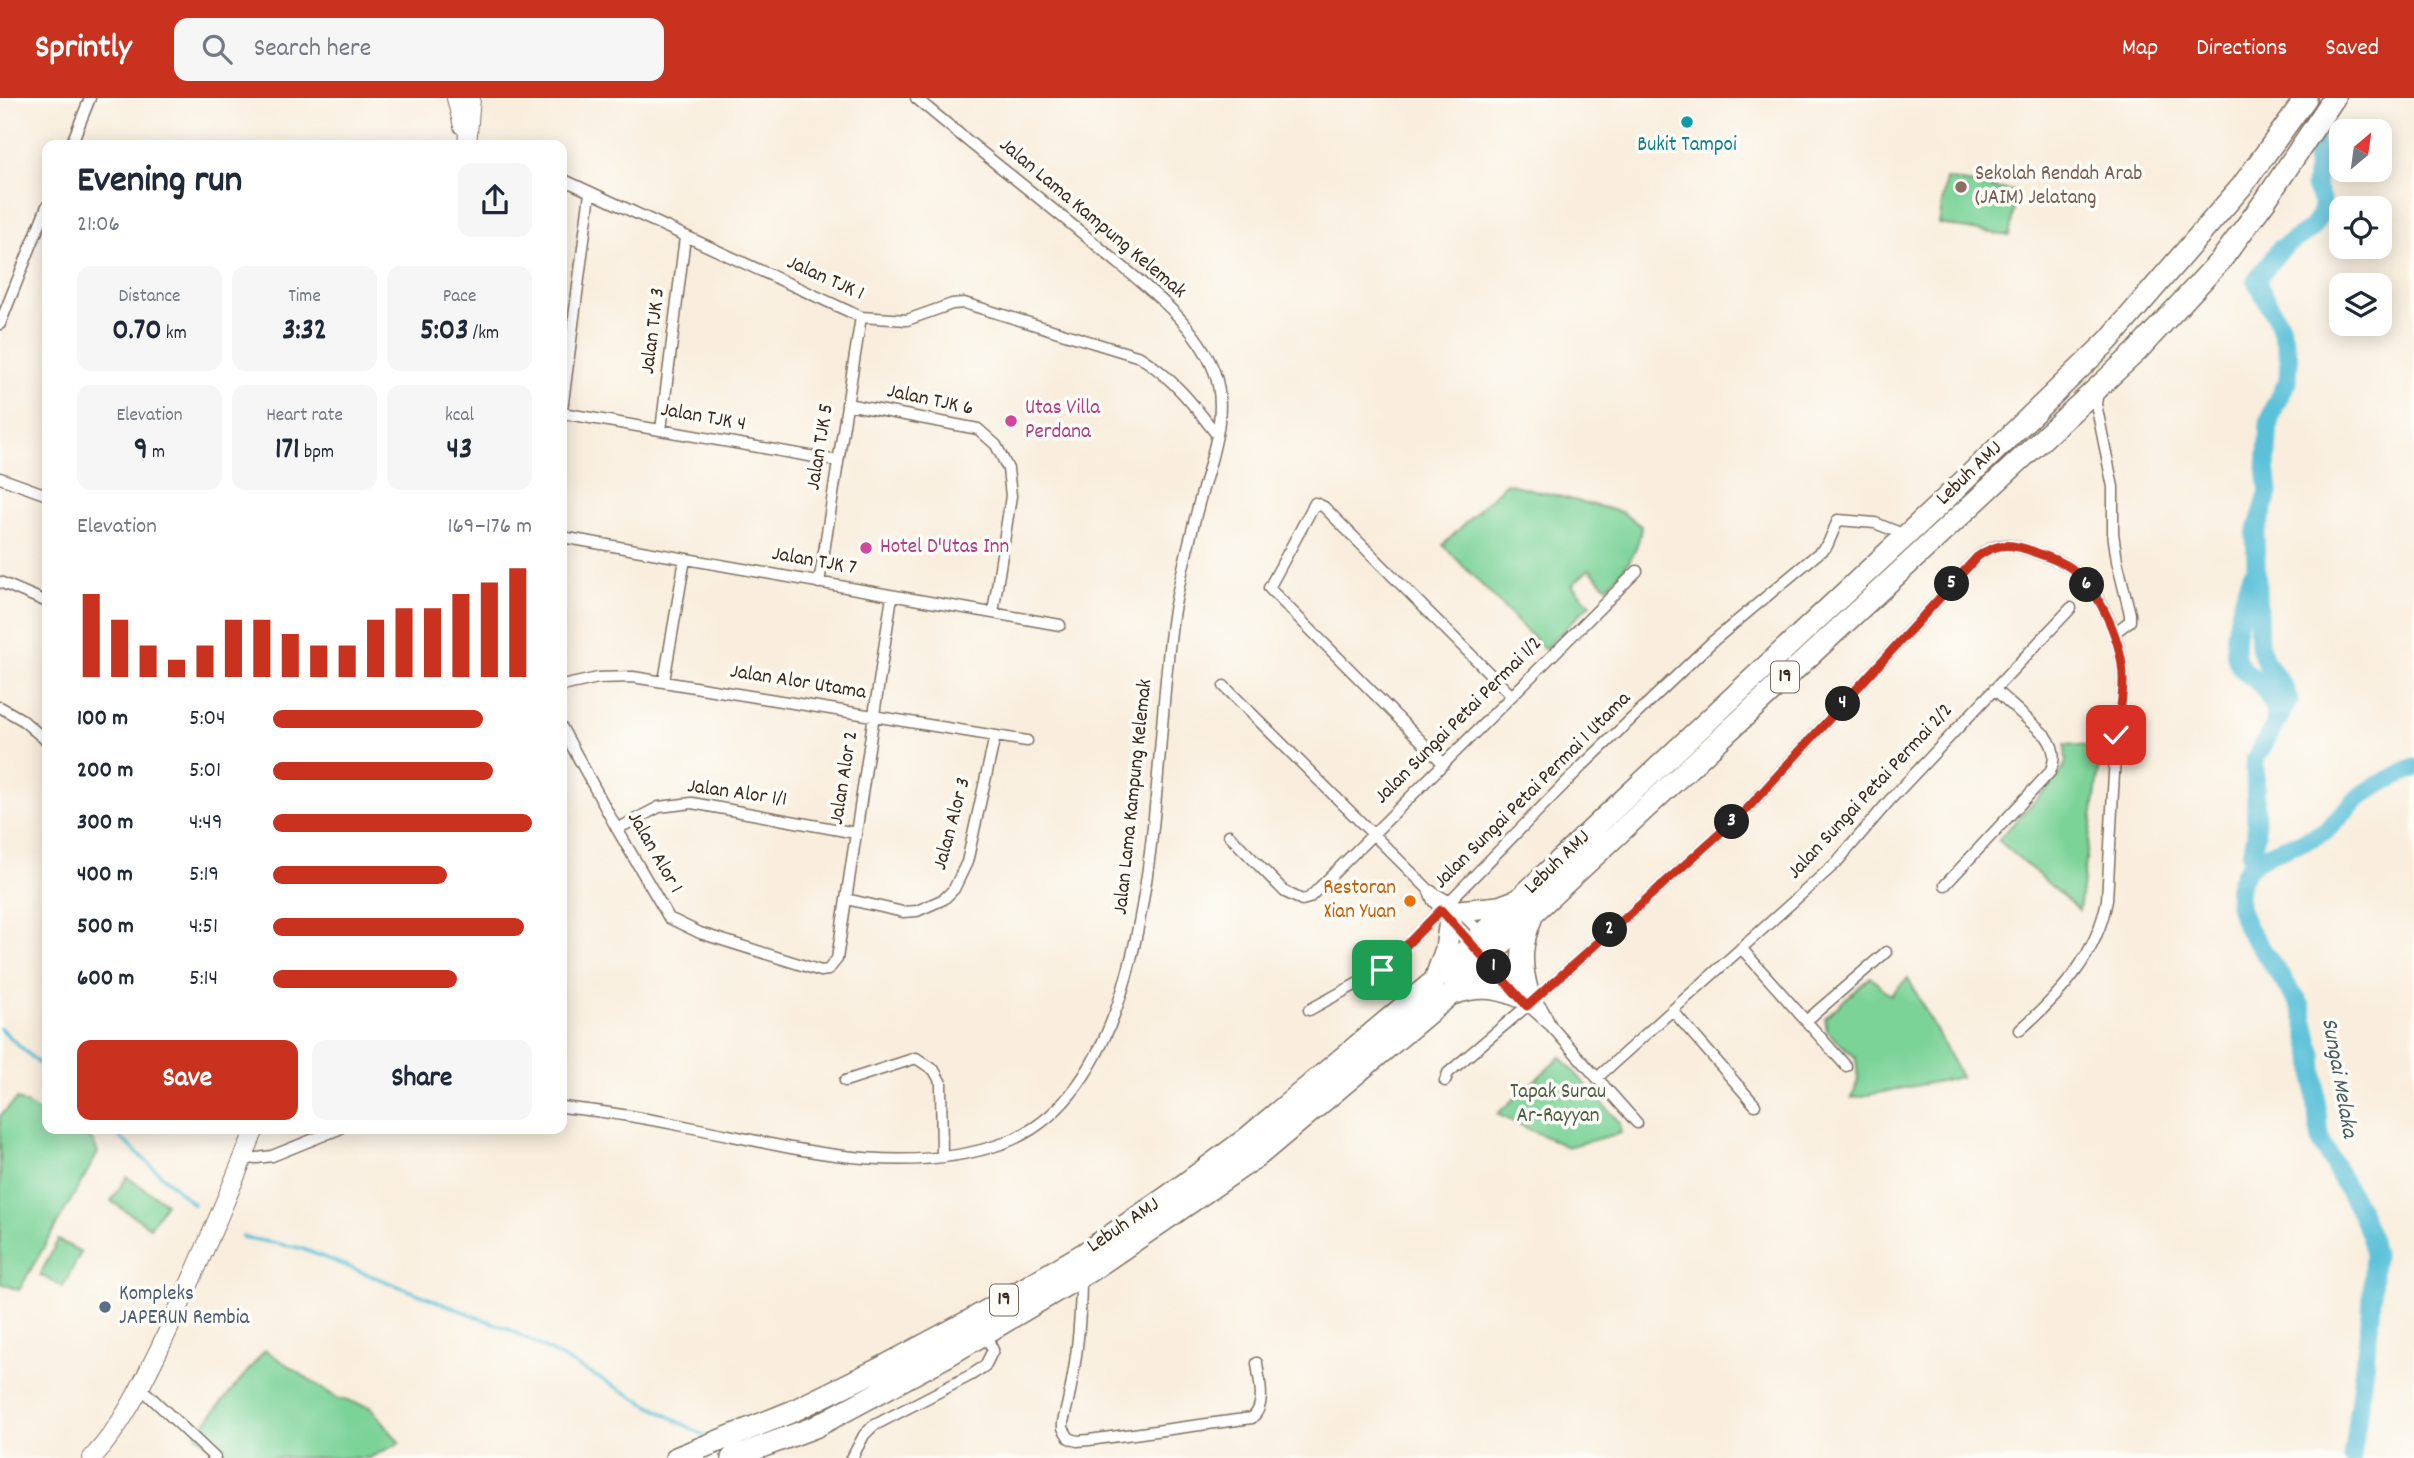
<!DOCTYPE html>
<meta charset="utf-8">
<style>
body{margin:0;font-family:Dekko,sans-serif;background:#f6f6f7;color:#1f2937;height:100vh;display:flex;flex-direction:column;font-size:26px;white-space:nowrap}
*{box-sizing:border-box;margin:0}
p{font-size:23px;color:#747a83}
.icon{flex:none;width:38px;height:38px;fill:none;stroke:currentColor;stroke-width:2;stroke-linecap:round;stroke-linejoin:round}
.map{position:relative;flex:1;overflow:hidden}
.drawer{position:absolute;left:42px;top:42px;width:525px;height:994px;display:flex;flex-direction:column;background:#fff;border-radius:14px;box-shadow:0 4px 18px #0003}
.drawer>*{flex:none}
.needle{width:46px;rotate:29deg}
.tools{position:absolute;left:2329px;top:21px;display:grid;gap:14px}
.tools a{display:grid;place-items:center;width:63px;height:63px;border-radius:14px;background:#fff;box-shadow:0 4px 18px #0003;font-size:35px}
.pin{position:absolute;display:grid;place-items:center;width:60px;height:60px;color:#fff;margin:-30px;border-radius:14px;box-shadow:0 4px 10px #0006}
.km{position:absolute;width:35px;height:35px;margin:-18px;border-radius:50%;background:#222;color:#fff;font-size:19px;line-height:35px;text-align:center}
.round{display:grid;place-items:center;flex:none;width:74px;height:74px;border-radius:14px;background:#f6f6f7}
.headline{display:flex;align-items:center;justify-content:space-between;height:119px;padding:0 35px}
h1{font-size:38px;font-weight:700;line-height:52px}
.metrics{display:grid;grid-template-columns:repeat(3,1fr);gap:10px;height:119px;padding:7px 35px}
.metrics div{display:grid;align-content:center;border-radius:14px;background:#f6f6f7;text-align:center}
.metrics b{font-size:30px;font-weight:700}
.metrics small{font-size:19px;font-weight:400}
.metrics p{font-size:19px}
.chart{height:196px;padding:14px 35px}
.chart p{display:flex;justify-content:space-between}
.chart svg{width:100%;height:126px;margin-top:7px;stroke:#c8321e;stroke-width:6}
.primary-button{display:flex;gap:14px;margin-top:auto;padding:14px 35px}
.primary-button a{flex:1;height:80px;border-radius:14px;background:#c8321e;color:#fff;font-size:28px;font-weight:700;line-height:80px;text-align:center}
.primary-button a+a{background:#f6f6f7;color:#1f2937}
ul{padding:0 35px;list-style:none;font-size:23px}
li{display:grid;grid-template-columns:112px 84px 1fr;align-items:center;height:52px}
li i{height:18px;border-radius:9px;background:#c8321e}
header{display:flex;align-items:center;gap:42px;box-sizing:border-box;height:98px;padding:0 35px;background:#c8321e;color:#fff}
header strong{font-size:33px}
nav{display:flex;gap:38px;margin-inline-start:auto;font-size:24px}
.search{width:490px;height:63px;background:#f6f6f7;display:flex;align-items:center;gap:18px;box-sizing:border-box;padding:0 24px;border-radius:14px;color:#747a83;font-size:26px}
.map>svg:first-child{display:block}
.green{fill:#7cd398;stroke:#5c7e5b;stroke-width:2}
.lines{fill:none;stroke-linecap:round;stroke-linejoin:round}
.stream{stroke:#5bc1d8;stroke-width:3.5}
.river{stroke:#5bc1d8;stroke-width:19}
.street-casing{stroke:#7e6f61;stroke-width:13}
.primary-casing{stroke:#7e6f61;stroke-width:20}
.highway-casing{stroke:#7e6f61;stroke-width:24}
.street{stroke:#fff;stroke-width:10}
.primary{stroke:#fff;stroke-width:18}
.highway{stroke:#fff;stroke-width:21}
.route-casing{stroke:#fff;stroke-width:14}
.route{stroke:#c8321e;stroke-width:9}
.culture-dot{fill:#0f9aa8;stroke:#fdfcf7;stroke-width:2.5}
.education-dot{fill:#8d6e63;stroke:#fdfcf7;stroke-width:2.5}
.hotel-dot{fill:#d1479c;stroke:#fdfcf7;stroke-width:2.5}
.food-dot{fill:#e8710a;stroke:#fdfcf7;stroke-width:2.5}
.service-dot{fill:#5c6f8a;stroke:#fdfcf7;stroke-width:2.5}
.labels{text-anchor:middle;dominant-baseline:central;stroke-width:7;stroke-linejoin:round;paint-order:stroke}
.shield{fill:#fdfcf7;stroke:#75695f;stroke-width:2}
.shield-label{font-size:19px;font-weight:bold;fill:#3b2a1e}
.culture-label{font-size:21px;fill:#0d838f;stroke:#fdfcf7}
.education-label{font-size:21px;fill:#785e54;stroke:#fdfcf7;text-anchor:start}
.street-label{font-size:21px;fill:#3b2a1e;stroke:#fdfcf7}
.hotel-label{font-size:21px;fill:#b23c85;stroke:#fdfcf7;text-anchor:start}
.food-label{font-size:21px;fill:#c56008;stroke:#fdfcf7;text-anchor:end}
.park-label{font-size:21px;fill:#4e5d43;stroke:#fdfcf7}
.service-label{font-size:21px;fill:#4e5e75;stroke:#fdfcf7;text-anchor:start}
.water-label{font-size:23px;font-style:italic;fill:#465f5f;stroke:#fdfcf7}
</style>
<header>
<strong>Sprintly</strong>
<div class="search"><svg class="icon" aria-label="search" viewBox="0 0 24 24"><circle cx="10" cy="10" r="6"/><path d="M15 15l6 6"/></svg>Search here</div>
<nav><a>Map</a><a>Directions</a><a>Saved</a></nav>
</header>
<div class="map">
<svg width="2414" height="1360" viewBox="0 0 2414 1360">
<rect width="100%" height="100%" fill="#fdfcf7"/>
<filter id="ink" filterUnits="userSpaceOnUse"><feTurbulence type="fractalNoise" baseFrequency=".0143" numOctaves="2"/><feDisplacementMap in="SourceGraphic" scale="14" xChannelSelector="R" yChannelSelector="G"/><feConvolveMatrix kernelMatrix="1 2 1 2 8 2 1 2 1" color-interpolation-filters="sRGB"/></filter>
<filter id="wash" filterUnits="userSpaceOnUse"><feTurbulence type="fractalNoise" baseFrequency=".00686" numOctaves="4" result="noise"/><feDisplacementMap in="SourceGraphic" scale="28" xChannelSelector="R" yChannelSelector="G"/><feGaussianBlur stdDeviation="1.57" result="paint"/><feColorMatrix in="noise" values="0 0 0 0 0 0 0 0 0 0 0 0 0 0 0 0 0 1.4 0 .05"/><feComposite in="paint" operator="in"/></filter>
<g filter="url(#wash)">
<rect width="100%" height="100%" fill="#f9eedd"/>
<path class="green" d="M1946,81L2017,94L2009,138L1939,126Z
M1506,385L1621,414L1641,428C1639,454 1625,471 1607,489L1589,471L1572,487L1590,506L1544,551L1443,447Z
M2065,646L2102,650L2079,812L1998,742L2061,675L2066,664Z
M1870,879L1890,897L1908,880L1961,979L1852,1000L1858,982L1856,960L1827,933L1825,920Z
M1561,959L1620,1025L1621,1035L1567,1049L1497,1016Z
M17,1001L47,1018V1031H70L93,1043L98,1055L19,1192L0,1185V1018Z
M127,1079L166,1105L150,1129L111,1103Z
M58,1142L81,1154L63,1189L40,1177Z
M265,1252L337,1300L370,1309L400,1345L369,1360H221L196,1336Z"/>
<g class="lines">
<path class="stream" d="M0,930L47,973
M111,1031L193,1106
M242,1139L300,1150L511,1232L707,1339"/>
<path class="river" d="M2252,476C2245,495 2230,541 2237,561C2240,573 2251,577 2259,585C2270,596 2275,610 2276,625
M2252,766L2251,755L2256,737L2255,661L2289,602L2283,588L2265,563L2259,546L2255,438L2269,394L2266,370L2269,324L2275,307L2288,283L2289,259L2280,227L2256,183L2280,151L2311,131L2322,114V104L2315,88L2317,66L2309,0
M2352,1360L2371,1215L2374,1156L2370,1138L2361,1116L2322,1045L2318,1027L2313,958L2301,908L2248,831C2241,817 2236,805 2239,789C2248,750 2298,752 2326,732C2339,722 2348,708 2361,698C2376,686 2397,678 2414,670"/>
</g>
</g>
<g filter="url(#ink)">
<g class="lines">
<defs>
<path id="street" d="M71,47L90,0
M562,81L861,219L907,222L952,206L964,205L1140,259C1172,279 1194,307 1217,337
M0,226L47,108
M2098,293L2096,306L2113,389V435L2117,463L2130,516V523L2114,535
M847,306L978,331L996,347L1008,371L1011,398L993,515
M562,312L590,95
M562,315L838,363
M661,332L685,139
M0,380L47,397
M562,439L1060,527
M0,484L47,504
M819,485L861,219
M664,583L685,461
M562,588L598,580L633,579L1027,643
M1224,588L1428,791L1450,804L1484,838
M0,609L21,621L47,643
M562,630L617,731L669,820L700,835L821,873L828,872L837,861L892,498
M1444,666L1269,490L1315,405L1324,409L1512,598
M617,731L659,709L692,705L856,735
M1229,737L1285,794L1302,802L1309,800L1637,473
M1945,787L2050,674C2056,661 2055,650 2046,638L1994,591
M1428,791L1433,803L1474,848
M846,801L903,814L917,813L944,801L954,791L967,764L995,638
M1741,850L1846,968
M1494,851L1521,884
M1485,860L1514,892
M1532,897L1543,912L1551,928
M1524,904L1551,928L1637,1025
M1309,912L1382,872L1582,668L1712,544L1827,448L1838,422L1875,425L1905,437
M1672,912L1755,1007
M1806,923L1886,854
M1597,980L1836,765L1889,703L2071,510
M845,983L916,960L934,972L941,985L942,1058
M1445,983L1448,975L1527,908L1747,711L1977,459C2001,440 2015,447 2042,457C2051,460 2063,464 2071,470C2101,492 2124,547 2123,583C2123,608 2116,633 2115,657C2112,705 2110,754 2107,802C2097,857 2061,896 2020,932
M562,1009C610,1014 657,1022 704,1032C800,1052 907,1080 1004,1045C1169,984 1150,655 1174,512C1181,476 1190,440 1199,405C1210,363 1230,315 1214,273C1194,221 1141,185 1100,150C1039,99 976,51 916,0
M242,1062L272,1058L339,1031
M1081,1178C1081,1229 1076,1275 1063,1324V1330L1069,1340L1077,1343L1089,1342L1252,1320C1267,1307 1259,1283 1257,1265
M140,1289L215,1360
M852,1360L864,1337L873,1328L971,1277L985,1268L993,1252L985,1236"/>
<path id="primary" d="M456,0L463,28
M467,47L471,0
M92,1360C125,1325 145,1280 166,1237C198,1169 227,1100 255,1031"/>
<path id="highway" d="M1459,813L1499,809L1515,803
M1436,879L1446,851L1450,822
M1527,891C1520,865 1521,845 1531,821
M1452,896C1476,888 1495,888 1518,898
M676,1360L791,1314L879,1271L969,1223L1085,1155L1167,1099L1246,1041L1433,884L1604,720L1943,403L2108,243L2242,88L2306,0
M732,1360L815,1329L947,1258L1093,1171L1259,1057L1451,896L1533,815L2136,254L2221,162L2265,103L2334,0"/>
</defs>
<use href="#street" class="street-casing"/>
<use href="#primary" class="primary-casing"/>
<use href="#highway" class="highway-casing"/>
<use href="#street" class="street"/>
<use href="#primary" class="primary"/>
<use href="#highway" class="highway"/>
</g>
</g>
<g class="lines" filter="url(#ink)">
<defs>
<path id="route" d="M1382,872L1441,812L1527,908L1747,711L1977,459C1998,443 2014,446 2037,455C2048,459 2061,463 2071,470C2101,493 2124,548 2123,584C2123,602 2119,619 2116,637"/>
</defs>
<use href="#route" class="route-casing"/>
<use href="#route" class="route"/>
</g>
<circle class="culture-dot" cx="1687" cy="24" r="7"/>
<circle class="education-dot" cx="1961" cy="89" r="7"/>
<g class="hotel-dot">
<circle cx="1011" cy="323" r="7"/>
<circle cx="866" cy="450" r="7"/>
</g>
<circle class="food-dot" cx="1410" cy="803" r="7"/>
<circle class="service-dot" cx="105" cy="1209" r="7"/>
<g class="labels">
<g class="shield">
<rect x="1771" y="563.5" width="28" height="31" rx="5"/>
<rect x="990" y="1186.5" width="28" height="31" rx="5"/>
</g>
<g class="shield-label">
<text x="1785" y="579">19</text>
<text x="1004" y="1202">19</text>
</g>
<g class="culture-label">
<text x="1687" y="48">Bukit Tampoi</text>
</g>
<g class="education-label">
<text x="1975" y="77">Sekolah Rendah Arab<tspan x="1975" dy="24">(JAIM) Jelatang</tspan></text>
</g>
<g class="street-label">
<text transform="translate(1092 121) rotate(40)">Jalan Lama Kampung Kelemak</text>
<text transform="translate(825 181) rotate(24)">Jalan TJK 1</text>
<text transform="translate(654 233) rotate(-83)">Jalan TJK 3</text>
<text transform="translate(930 303) rotate(12)">Jalan TJK 6</text>
<text transform="translate(703 320) rotate(10)">Jalan TJK 4</text>
<text transform="translate(821 349) rotate(-81)">Jalan TJK 5</text>
<text transform="translate(1970 376) rotate(-44)">Lebuh AMJ</text>
<text transform="translate(814 464) rotate(10)">Jalan TJK 7</text>
<text transform="translate(798 585) rotate(9)">Jalan Alor Utama</text>
<text transform="translate(1459 623) rotate(-45)">Jalan Sungai Petai Permai 1/2</text>
<text transform="translate(845 680) rotate(-81)">Jalan Alor 2</text>
<text transform="translate(1533 693) rotate(-45)">Jalan Sungai Petai Permai 1 Utama</text>
<text transform="translate(1871 694) rotate(-47)">Jalan Sungai Petai Permai 2/2</text>
<text transform="translate(737 696) rotate(8)">Jalan Alor 1/1</text>
<text transform="translate(1134 699) rotate(-84)">Jalan Lama Kampung Kelemak</text>
<text transform="translate(953 726) rotate(-75)">Jalan Alor 3</text>
<text transform="translate(654 755) rotate(60)">Jalan Alor 1</text>
<text transform="translate(1558 765) rotate(-44)">Lebuh AMJ</text>
<text transform="translate(1124 1128) rotate(-34)">Lebuh AMJ</text>
</g>
<g class="hotel-label">
<text x="1025" y="311">Utas Villa<tspan x="1025" dy="24">Perdana</tspan></text>
<text x="880" y="450">Hotel D'Utas Inn</text>
</g>
<g class="food-label">
<text x="1396" y="791">Restoran<tspan x="1396" dy="24">Xian Yuan</tspan></text>
</g>
<g class="park-label">
<text x="1558" y="995">Tapak Surau<tspan x="1558" dy="24">Ar-Rayyan</tspan></text>
</g>
<g class="service-label">
<text x="119" y="1197">Kompleks<tspan x="119" dy="24">JAPERUN Rembia</tspan></text>
</g>
<g class="water-label">
<text transform="translate(2338 980) rotate(80)">Sungai Melaka</text>
</g>
</g>
</svg>
<div class="tools">
<a><svg class="needle" viewBox="-14 -14 28 28"><path d="M0-13l5 13h-10z" fill="#e53935"/><path d="M0 13l5-13h-10z" fill="#747a83"/></svg></a>
<a><svg class="icon" aria-label="locate" viewBox="0 0 24 24"><circle cx="12" cy="12" r="6"/><path d="M12 2v4M12 18v4M2 12h4M18 12h4"/></svg></a>
<a><svg class="icon" aria-label="layers" viewBox="0 0 24 24"><path d="M12 4l9 5-9 5-9-5zM3 14l9 5 9-5"/></svg></a>
</div>
<div class="pin" style="left:1382px;top:872px;background:#1e9e55"><svg class="icon" aria-label="arrive" viewBox="0 0 24 24"><path d="M6 21V4h12l-3 4 3 4H6"/></svg></div>
<div class="pin" style="left:2116px;top:637px;background:#d93025"><svg class="icon" aria-label="check" viewBox="0 0 24 24"><path d="M5 12l5 5 9-10"/></svg></div>
<b class="km" style="left:1494px;top:869px">1</b>
<b class="km" style="left:1610px;top:832px">2</b>
<b class="km" style="left:1732px;top:724px">3</b>
<b class="km" style="left:1843px;top:606px">4</b>
<b class="km" style="left:1952px;top:486px">5</b>
<b class="km" style="left:2087px;top:487px">6</b>
<section class="drawer">
<div class="headline"><div><h1>Evening run</h1><p>21:06</p></div><a class="round"><svg class="icon" aria-label="share" viewBox="0 0 24 24"><path d="M12 15V3M7 8l5-5 5 5M5 13v7h14v-7"/></svg></a></div>
<div class="metrics">
<div><p>Distance</p><b>0.70<small> km</small></b></div>
<div><p>Time</p><b>3:32</b></div>
<div><p>Pace</p><b>5:03<small> /km</small></b></div>
</div>
<div class="metrics">
<div><p>Elevation</p><b>9<small> m</small></b></div>
<div><p>Heart rate</p><b>171<small> bpm</small></b></div>
<div><p>kcal</p><b>43</b></div>
</div>
<div class="chart"><p><span>Elevation</span>169–176 m</p>
<svg viewBox="0 0 160 44" preserveAspectRatio="none"><path d="M5 44V15M15 44V24M25 44V33M35 44V38M45 44V33M55 44V24M65 44V24M75 44V29M85 44V33M95 44V33M105 44V24M115 44V20M125 44V20M135 44V15M145 44V11M155 44V6"/></svg>
</div>
<ul>
<li><b>100 m</b>5:04<i style="width:81%"></i></li>
<li><b>200 m</b>5:01<i style="width:85%"></i></li>
<li><b>300 m</b>4:49<i style="width:100%"></i></li>
<li><b>400 m</b>5:19<i style="width:67%"></i></li>
<li><b>500 m</b>4:51<i style="width:97%"></i></li>
<li><b>600 m</b>5:14<i style="width:71%"></i></li>
</ul>
<div class="primary-button"><a>Save</a><a>Share</a></div>
</section>
</div>
